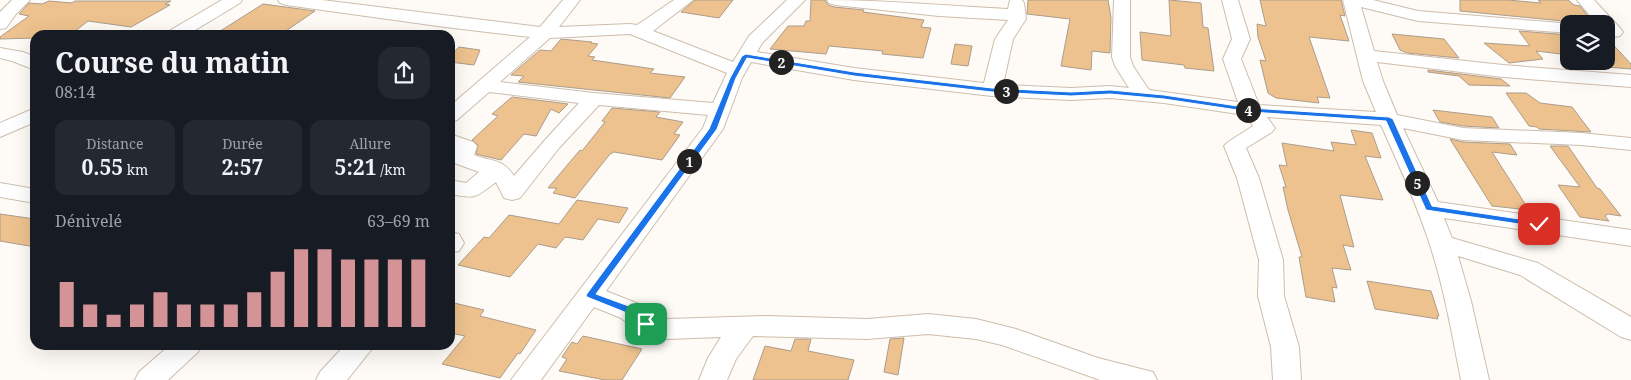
<!DOCTYPE html>
<html lang="fr">
<meta charset="utf-8">
<style>
body{margin:0;font-family:"Noto Serif",serif;background:#242831;color:#f1f3f6;height:100vh;display:flex;flex-direction:column;font-size:19px;white-space:nowrap}
*{box-sizing:border-box;margin:0}
p{font-size:16px;color:#9ea1a6}
.icon{flex:none;width:28px;height:28px;fill:none;stroke:currentColor;stroke-width:2;stroke-linecap:round;stroke-linejoin:round}
.map{position:relative;flex:1;overflow:hidden}
.sheet{position:absolute;left:30px;top:30px;width:425px;height:320px;display:flex;flex-direction:column;background:#171b24;border-radius:15px;box-shadow:0 5px 20px #0002}
.sheet>*{flex:none}
.tools{position:absolute;left:1560px;top:15px;display:grid;gap:10px}
.tools a{display:grid;place-items:center;width:55px;height:55px;border-radius:10px;background:#171b24;box-shadow:0 5px 20px #0002;font-size:25px}
.pin{position:absolute;display:grid;place-items:center;width:42px;height:42px;color:#fff;margin:-21px;border-radius:10px;box-shadow:0 2px 8px #0006}
.km{position:absolute;width:25px;height:25px;margin:-12px;border-radius:50%;background:#222;color:#fff;font-size:14px;line-height:25px;text-align:center}
.round{display:grid;place-items:center;flex:none;width:52px;height:52px;border-radius:15px;background:#242831}
.headline{display:flex;align-items:center;justify-content:space-between;height:85px;padding:0 25px}
h1{font-size:28px;font-weight:700;line-height:38px}
.stats{display:grid;grid-template-columns:repeat(3,1fr);gap:8px;height:85px;padding:5px 25px}
.stats div{display:grid;align-content:center;border-radius:12px;background:#242831;text-align:center}
.stats b{font-size:21px;font-weight:700}
.stats small{font-size:14px;font-weight:400}
.stats p{font-size:14px}
.chart{height:140px;padding:10px 25px}
.chart p{display:flex;justify-content:space-between}
.chart svg{width:100%;height:90px;margin-top:5px;stroke:#d39397;stroke-width:6}
.map>svg:first-child{display:block}
.building{fill:#edc28e;stroke:#ac9c8a}
.lines{fill:none;stroke-linecap:round;stroke-linejoin:round}
.minor-casing{stroke:#cebdab;stroke-width:2}
.minor{fill:#fff;fill-rule:evenodd}
.route{fill:#1a73e8;stroke:#fff}
</style>
<div class="map">
<svg width="1631" height="380" viewBox="0 0 1631 380">
<rect width="100%" height="100%" fill="#fefbf7"/>
<path class="building" d="M695,0H733L719,18L681,12Z
M811,0H825L828,5L834,7L864,10L863,12L924,20L921,27L931,28L923,58L882,54L883,51L829,46L826,54L770,49L788,26H804L806,21H810Z
M1028,0H1108L1111,17L1110,53L1092,51L1091,70L1061,66L1070,19L1027,14Z
M1169,0L1201,3L1203,27L1208,28L1214,71L1185,68L1184,65L1142,60L1140,32L1171,36Z
M1260,0H1341L1345,16L1340,15L1349,41L1309,37L1330,98L1317,97L1319,103L1276,98L1268,93L1260,60L1266,61L1258,37L1257,24L1266,26Z
M1460,0H1508L1541,3L1538,0H1568L1574,5L1580,6L1594,24L1460,11Z
M49,1L72,3L75,1H171L165,4L170,5L131,27L88,21L74,32H60L57,35H35V38L0,39V37L29,16L19,14L29,3L42,4Z
M263,4L315,11L280,35H214Z
M1519,31L1569,35V55L1536,51L1543,59L1509,63L1484,43L1530,46Z
M1392,34L1444,39L1459,58L1407,53L1400,50Z
M1606,37L1631,64V69L1606,67Z
M561,39L592,42L591,43L598,44L588,56L595,57L592,60L654,69L650,73L685,77L670,98L518,82L524,76L511,75L540,50L551,51Z
M955,44L972,46L968,66L951,64Z
M459,47L480,50L474,65L450,62V56Z
M1428,70L1501,79L1510,86L1469,85L1459,76L1428,72Z
M1506,93H1526L1540,103L1572,107L1591,132L1539,129L1537,127L1529,126Z
M512,97L568,104L559,113L551,109L536,136L524,134L501,160L476,154L478,145L472,140L498,116L492,114Z
M612,108L660,112L656,117L683,122L674,134L680,135L662,160L614,152L610,154L575,198L553,193L557,188H548L580,150L582,151L605,122L602,121Z
M1433,110L1492,117L1499,128L1463,126L1440,122Z
M1351,130L1372,133L1381,158L1365,156L1383,200L1340,195L1354,247L1343,245L1351,270L1332,268L1337,288L1332,287L1335,302L1306,297L1299,257H1302L1288,210L1283,187H1286L1279,165L1287,166L1282,143L1334,151L1331,142L1356,145Z
M1450,139L1463,142L1510,144L1517,155L1492,152L1529,210L1492,206Z
M1550,146H1568L1597,188L1600,189L1621,216L1608,214L1605,216L1609,221L1580,217L1558,185L1580,187Z
M577,200L628,208L619,223L598,219L583,240L565,237L556,248L538,244L510,277L458,265L484,237L489,238L509,215L559,224Z
M0,214L35,219V247L0,241Z
M1367,281L1431,291L1439,316H1437L1438,319L1375,309Z
M450,302L484,310L480,316L536,330L520,354L518,353L500,378L442,364L465,336L450,333Z
M583,336L642,349L622,380H605L559,371L567,359L562,357L572,342L577,344Z
M904,338L898,375L884,372L890,339Z
M795,339H811L808,351L854,360L848,380H753L765,346L791,351Z"/>
<g class="lines">
<defs>
<path id="minor" d="M12,0H30L16,14L6,28L0,29V12Z
M222,0H242L240,3L187,35H166L169,31Z
M278,0H322L540,27L563,0H580L559,27L630,24L637,25L674,0H693L653,31L733,62L749,36L787,0H805L762,43L757,52L854,68L984,83L995,39L1008,20L939,16L835,5L829,3L827,0C887,0 947,6 1008,9L1010,0H1022L1024,3L1026,19L1013,39L1003,85L1071,88L1110,86L1129,88L1115,66L1112,57L1114,0H1130V57L1133,66L1149,90L1238,102L1223,59L1232,39L1222,0H1238L1250,39L1241,59L1259,105L1376,112L1363,81L1343,0H1373L1418,11L1573,24H1569V33L1418,21L1361,7L1374,51L1503,65L1631,75V87L1503,77L1377,62L1383,81L1397,115L1463,128L1581,133L1631,138V150L1581,145L1463,140L1403,128L1438,202L1631,230V246L1444,218L1452,238L1538,263L1631,317V340L1621,337L1520,275L1458,256L1471,301L1489,380H1461C1452,334 1444,287 1429,242C1416,202 1398,163 1381,125L1267,117L1275,128L1272,132L1246,148L1259,178L1283,260L1284,296L1299,347L1301,380H1273L1271,347L1258,296L1259,260L1237,178L1224,146L1228,142L1253,126L1245,115L1164,103L1110,98L1071,100L992,96L854,80L751,62L742,78L723,129L606,291L639,304L654,316L667,319L767,316L867,319L928,314L976,319L1016,329L1098,358L1153,372L1157,380H1100L1002,345L976,339L928,334L867,339L753,336L736,359L727,380H699L708,358L721,337L667,339L637,331L621,318L594,307L541,380H511L703,128L708,115L599,105L559,148L520,198L512,200L504,198L496,182C475,198 476,199 450,194V180L466,183L479,172L454,163L451,158L454,149L450,147V134L473,142L477,146L474,155C492,162 502,158 514,176L545,140L579,103L489,92L457,120L450,122V106L530,37L445,27L286,5L280,3ZM630,34L727,73L713,103L594,93L500,82L550,38Z
M1577,0H1594L1620,28L1623,32L1620,36L1614,37L1608,36L1606,24H1597Z
M0,48L23,52L35,57V70L12,61L0,58Z
M35,108V122L0,137V123Z
M0,183L35,189V203L0,197Z
M450,232L459,234L464,243L459,251L450,253Z
M170,345H202L198,352L168,380H135L139,372Z
M345,345H375L347,380H316L320,372Z"/>
</defs>
<use href="#minor" class="minor-casing"/>
<use href="#minor" class="minor"/>
</g>
<path class="route" d="M746,54L854,72L992,88L1071,92L1110,90L1164,95L1251,108L1389,117L1393,119L1432,206L1539,222L1544,224L1539,227L1426,210L1386,121L1251,112L1164,99L1110,94L1071,96L992,92L854,76L747,58L736,78L717,129L596,294L634,308L651,324L646,328L627,313L587,297L586,295L709,129L730,78L742,56Z"/>
</svg>
<div class="tools">
<a><svg class="icon" aria-label="layers" viewBox="0 0 24 24"><path d="M12 4l9 5-9 5-9-5zM3 14l9 5 9-5"/></svg></a>
</div>
<div class="pin" style="left:646px;top:324px;background:#1e9e55"><svg class="icon" aria-label="arrive" viewBox="0 0 24 24"><path d="M6 21V4h12l-3 4 3 4H6"/></svg></div>
<div class="pin" style="left:1539px;top:224px;background:#d93025"><svg class="icon" aria-label="check" viewBox="0 0 24 24"><path d="M5 12l5 5 9-10"/></svg></div>
<b class="km" style="left:689px;top:161px">1</b>
<b class="km" style="left:781px;top:62px">2</b>
<b class="km" style="left:1006px;top:91px">3</b>
<b class="km" style="left:1248px;top:110px">4</b>
<b class="km" style="left:1417px;top:183px">5</b>
<section class="sheet">
<div class="headline"><div><h1>Course du matin</h1><p>08:14</p></div><a class="round"><svg class="icon" aria-label="share" viewBox="0 0 24 24"><path d="M12 15V3M7 8l5-5 5 5M5 13v7h14v-7"/></svg></a></div>
<div class="stats">
<div><p>Distance</p><b>0.55<small> km</small></b></div>
<div><p>Durée</p><b>2:57</b></div>
<div><p>Allure</p><b>5:21<small> /km</small></b></div>
</div>
<div class="chart"><p><span>Dénivelé</span>63–69 m</p>
<svg viewBox="0 0 160 44" preserveAspectRatio="none"><path d="M5 44V22M15 44V33M25 44V38M35 44V33M45 44V27M55 44V33M65 44V33M75 44V33M85 44V27M95 44V17M105 44V6M115 44V6M125 44V11M135 44V11M145 44V11M155 44V11"/></svg>
</div>
</section>
</div>
